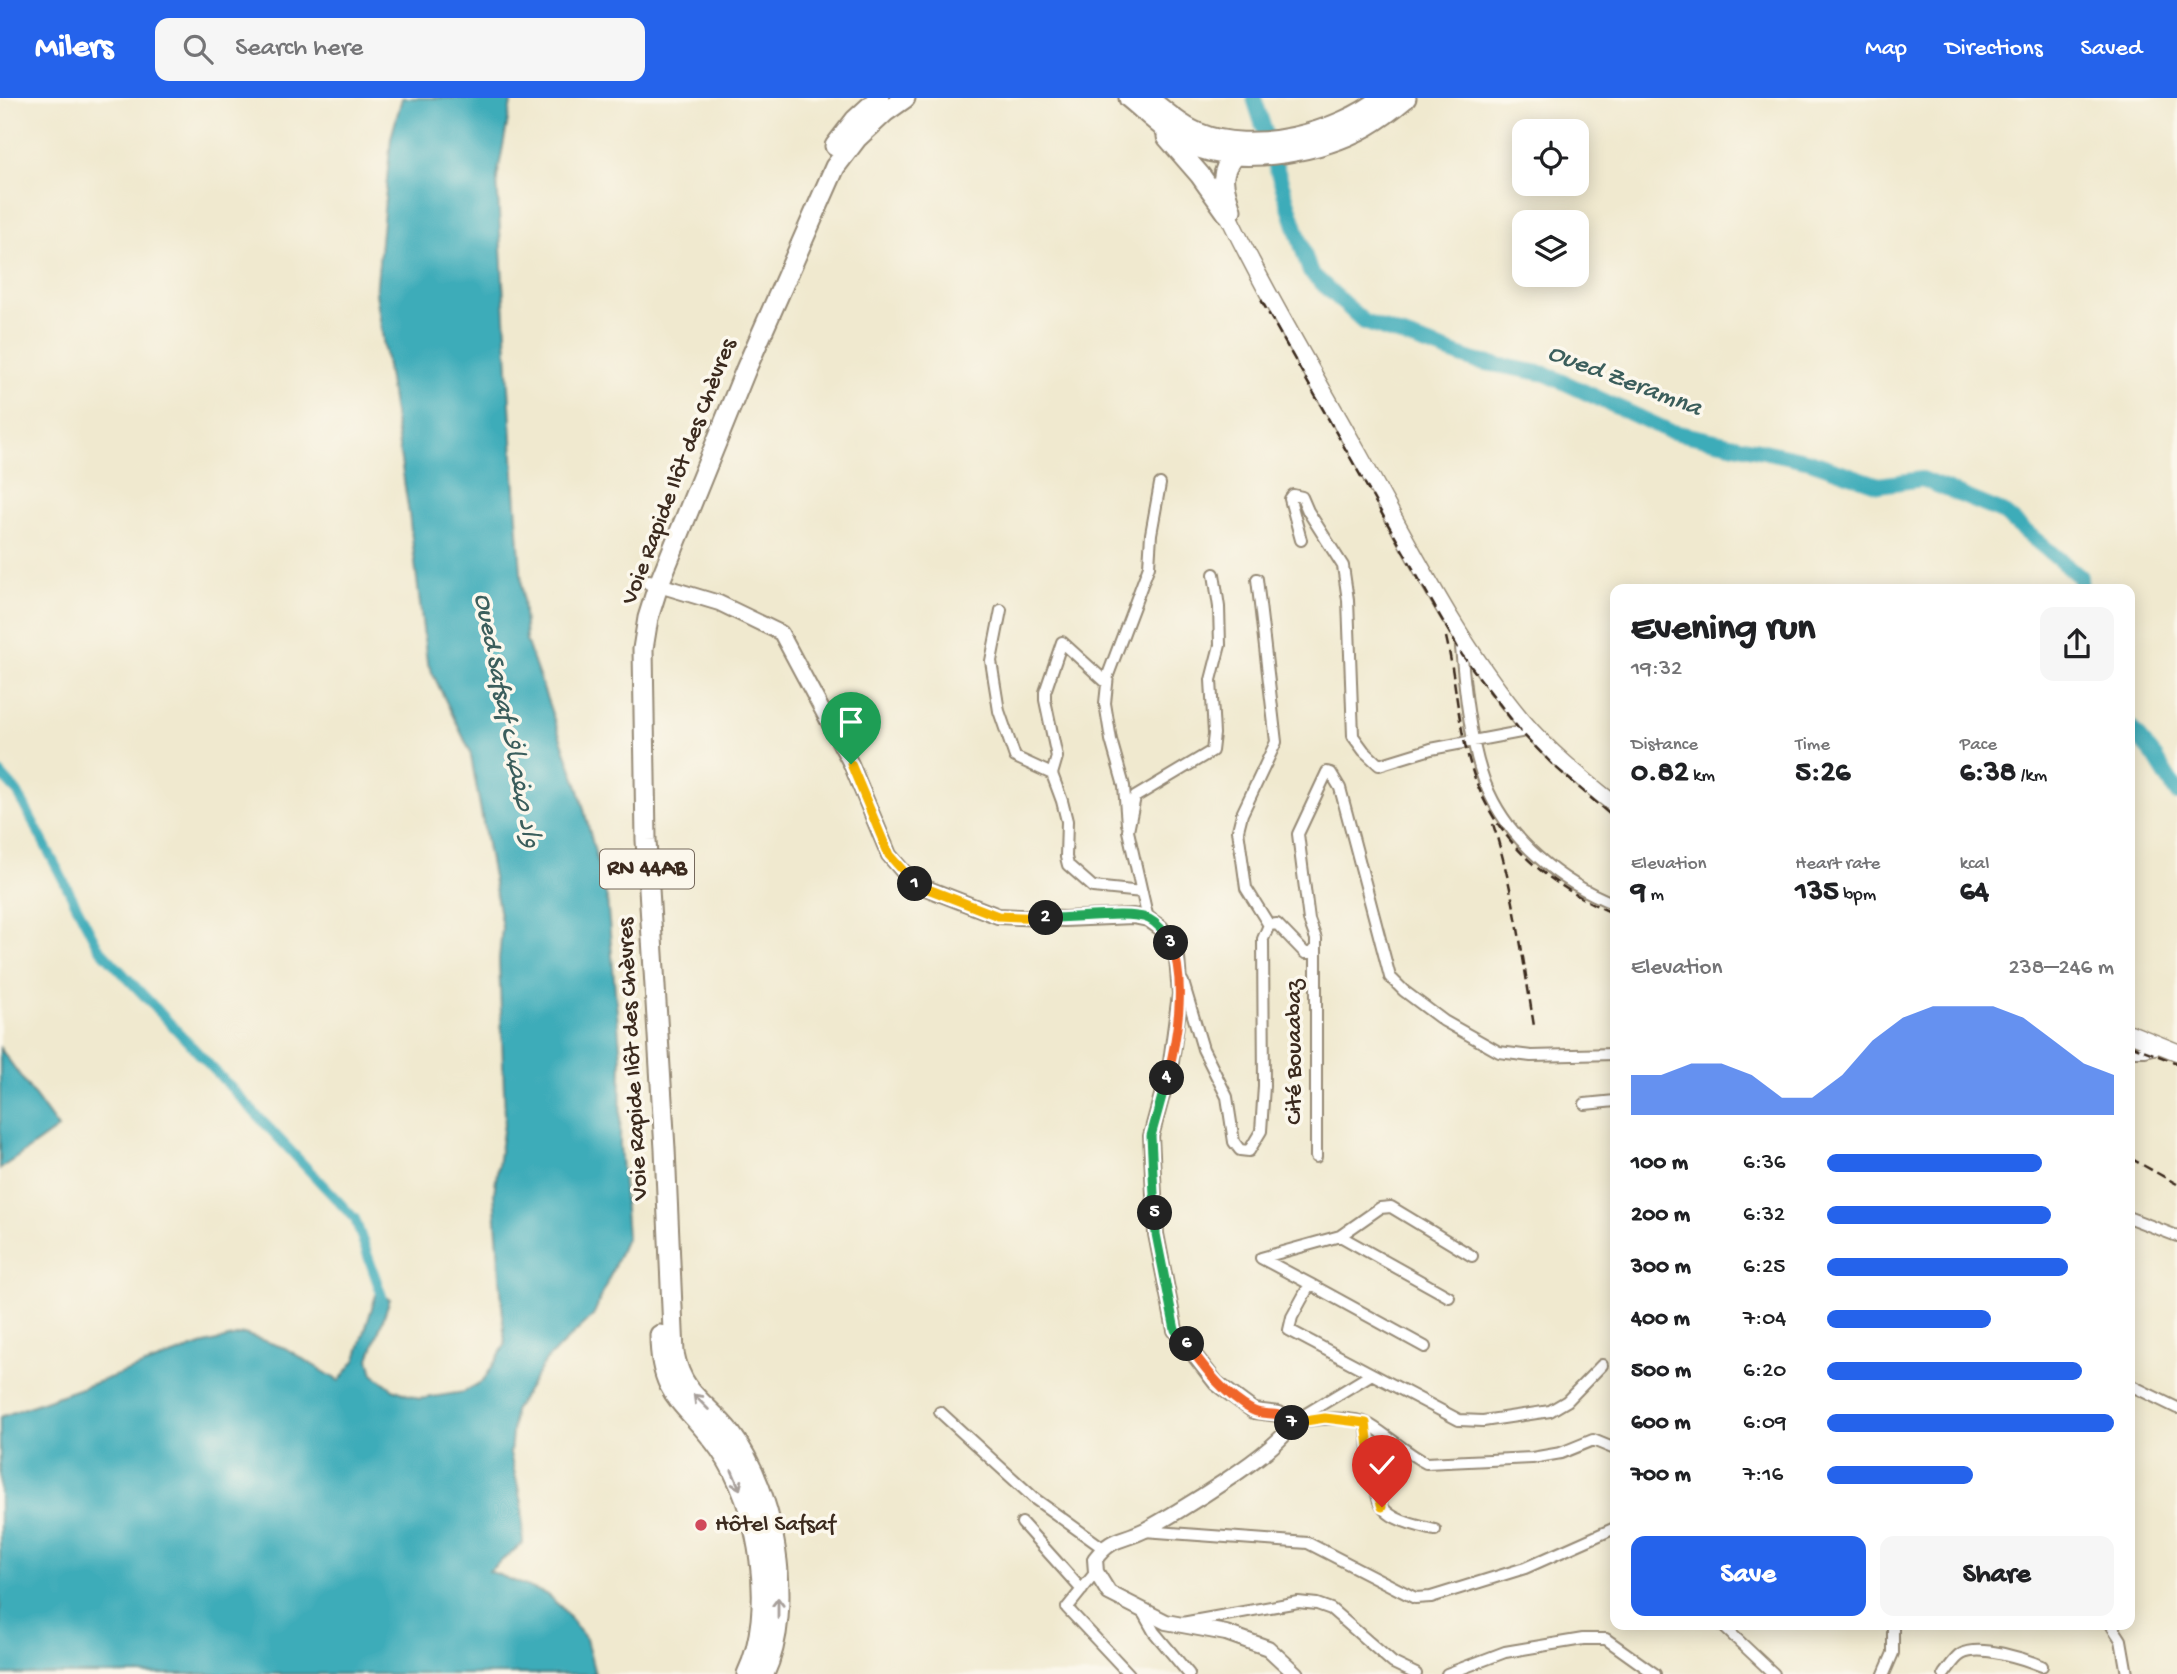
<!DOCTYPE html>
<meta charset="utf-8">
<style>
body{margin:0;font-family:"Gochi Hand","Playpen Sans Arabic",sans-serif;background:#f6f6f6;color:#202124;height:100vh;display:flex;flex-direction:column;font-size:26px;white-space:nowrap}
*{box-sizing:border-box;margin:0}
p{font-size:23px;color:#757577}
.icon{flex:none;width:38px;height:38px;fill:none;stroke:currentColor;stroke-width:2;stroke-linecap:round;stroke-linejoin:round}
.map{position:relative;flex:1;overflow:hidden}
.drawer{position:absolute;left:1610px;top:486px;width:525px;height:1046px;display:flex;flex-direction:column;background:#fff;border-radius:14px;box-shadow:0 4px 18px #0003}
.drawer>*{flex:none}
.buttons{position:absolute;left:1512px;top:21px;display:grid;gap:14px}
.buttons a{display:grid;place-items:center;width:77px;height:77px;border-radius:14px;background:#fff;box-shadow:0 4px 18px #0003;font-size:35px}
.pin{position:absolute;display:grid;place-items:center;width:60px;height:60px;color:#fff;margin:-72px -30px;border-radius:50% 50% 50% 0;rotate:-45deg;box-shadow:0 0 7px #0007}
.pin .icon{rotate:45deg}
.km{position:absolute;width:35px;height:35px;margin:-18px;border-radius:50%;background:#222;color:#fff;font-size:19px;line-height:35px;text-align:center}
.round{display:grid;place-items:center;flex:none;width:74px;height:74px;border-radius:14px;background:#f6f6f6}
.headline{display:flex;align-items:center;justify-content:space-between;height:119px;padding:0 21px}
h1{font-size:38px;font-weight:800;line-height:52px}
.metrics{display:grid;grid-template-columns:repeat(3,1fr);gap:10px;height:119px;padding:7px 21px}
.metrics div{display:grid;align-content:center}
.metrics b{font-size:30px;font-weight:800}
.metrics small{font-size:19px;font-weight:400}
.metrics p{font-size:19px}
.chart{height:196px;padding:14px 21px}
.chart p{display:flex;justify-content:space-between}
.chart svg{width:100%;height:126px;margin-top:7px;fill:#2563eb;opacity:.7}
.primary-button{display:flex;gap:14px;margin-top:auto;padding:14px 21px}
.primary-button a{flex:1;height:80px;border-radius:14px;background:#2563eb;color:#fff;font-size:28px;font-weight:800;line-height:80px;text-align:center}
.primary-button a+a{background:#f6f6f6;color:#202124}
ul{padding:0 21px;list-style:none;font-size:23px}
li{display:grid;grid-template-columns:112px 84px 1fr;align-items:center;height:52px}
li i{height:18px;border-radius:9px;background:#2563eb}
header{display:flex;align-items:center;gap:42px;box-sizing:border-box;height:98px;padding:0 35px;background:#2563eb;color:#fff}
header strong{font-size:33px}
nav{display:flex;gap:38px;margin-inline-start:auto;font-size:24px}
.search{width:490px;height:63px;background:#f6f6f6;display:flex;align-items:center;gap:18px;box-sizing:border-box;padding:0 24px;border-radius:14px;color:#757577;font-size:26px}
.map>svg:first-child{display:block}
.water{fill:#3cacb9;stroke:#3c6b6c;stroke-width:2}
.lines{fill:none;stroke-linecap:round;stroke-linejoin:round}
.canal{stroke:#3cacb9;stroke-width:10}
.river{stroke:#3cacb9;stroke-width:16}
.street-casing{stroke:#968a76;stroke-width:14}
.secondary-casing{stroke:#968a76;stroke-width:18}
.primary-casing{stroke:#968a76;stroke-width:19}
.highway-casing{stroke:#968a76;stroke-width:23}
.street{stroke:#fff;stroke-width:10}
.secondary{stroke:#fff;stroke-width:14}
.primary{stroke:#fff;stroke-width:16}
.highway{stroke:#fff;stroke-width:19}
.rail{stroke:#3b2a1e;stroke-width:2.5;stroke-dasharray:10 5;stroke-linecap:butt}
.oneway{stroke:#a79f9a}
.split-1-casing{stroke:#fff;stroke-width:14}
.split-2-casing{stroke:#fff;stroke-width:14}
.split-3-casing{stroke:#fff;stroke-width:14}
.split-4-casing{stroke:#fff;stroke-width:14}
.split-5-casing{stroke:#fff;stroke-width:14}
.split-6-casing{stroke:#fff;stroke-width:14}
.split-7-casing{stroke:#fff;stroke-width:14}
.split-8-casing{stroke:#fff;stroke-width:14}
.split-1{stroke:#f5b400;stroke-width:9}
.split-2{stroke:#f5b400;stroke-width:9}
.split-3{stroke:#22a559;stroke-width:9}
.split-4{stroke:#f0652b;stroke-width:9}
.split-5{stroke:#22a559;stroke-width:9}
.split-6{stroke:#22a559;stroke-width:9}
.split-7{stroke:#f0652b;stroke-width:9}
.split-8{stroke:#f5b400;stroke-width:9}
.poi-dot{fill:#d1495b;stroke:#fbf7ec;stroke-width:2.5}
.labels{text-anchor:middle;dominant-baseline:central;stroke-width:7;stroke-linejoin:round;paint-order:stroke}
.shield{fill:#fbf7ec;stroke:#75685c;stroke-width:2}
.shield-label{font-size:23px;font-weight:bold;fill:#3b2a1e}
.street-label{font-size:24px;fill:#3b2a1e;stroke:#fbf7ec}
.poi-label{font-size:24px;fill:#3b2a1e;stroke:#fbf7ec;text-anchor:start}
.water-label{font-size:26px;font-style:italic;fill:#3b5e5c;stroke:#fbf7ec}
</style>
<header>
<strong>Milers</strong>
<div class="search"><svg class="icon" aria-label="search" viewBox="0 0 24 24"><circle cx="10" cy="10" r="6"/><path d="M15 15l6 6"/></svg>Search here</div>
<nav><a>Map</a><a>Directions</a><a>Saved</a></nav>
</header>
<div class="map">
<svg width="2177" height="1576" viewBox="0 0 2177 1576">
<rect width="100%" height="100%" fill="#fbf7ec"/>
<filter id="ink" filterUnits="userSpaceOnUse"><feTurbulence type="fractalNoise" baseFrequency=".0143" numOctaves="2"/><feDisplacementMap in="SourceGraphic" scale="14" xChannelSelector="R" yChannelSelector="G"/><feConvolveMatrix kernelMatrix="1 2 1 2 8 2 1 2 1" color-interpolation-filters="sRGB"/></filter>
<filter id="wash" filterUnits="userSpaceOnUse"><feTurbulence type="fractalNoise" baseFrequency=".00686" numOctaves="4" result="noise"/><feDisplacementMap in="SourceGraphic" scale="28" xChannelSelector="R" yChannelSelector="G"/><feGaussianBlur stdDeviation="1.57" result="paint"/><feColorMatrix in="noise" values="0 0 0 0 0 0 0 0 0 0 0 0 0 0 0 0 0 1.4 0 .05"/><feComposite in="paint" operator="in"/></filter>
<g filter="url(#wash)">
<rect width="100%" height="100%" fill="#f0e9cf"/>
<path class="water" d="M402,0H512L497,80L515,393L526,542L579,692L607,801L621,960L620,1047L627,1138L593,1218L547,1261L514,1313L510,1356L522,1405L523,1445L489,1473L546,1496L561,1509L586,1541L595,1576H0V1319L201,1247L244,1236L285,1250L339,1283L356,1261L376,1197L390,1201L369,1261L373,1276L393,1291L419,1301L464,1294L484,1282L505,1247L494,1095L505,1019L499,862L502,829L470,653L427,564L409,416L376,195L391,40Z
M0,950L58,1030L0,1071Z"/>
<g class="lines">
<path class="canal" d="M0,675L18,695L98,849L355,1121L382,1198L379,1209"/>
<path class="river" d="M1254,0L1310,174L1364,224L1475,263L1546,276L1669,333L1810,363L1879,387L1922,381L2002,414L2080,479L2081,492
M2130,629L2155,659L2177,695"/>
</g>
</g>
<g filter="url(#ink)">
<g class="lines">
<defs>
<path id="street" d="M1301,442L1290,401L1293,397L1302,399L1308,413L1343,468L1348,502L1353,638L1364,653L1379,667L1431,651L1531,632
M1257,481L1276,644L1242,716L1238,732L1246,790L1269,827
M1001,512L991,563L999,613L1015,659L1052,676
M1460,538C1464,584 1469,642 1485,685C1507,742 1561,785 1615,806
M1107,585L1062,544L1045,594V602L1057,659L1052,676L1062,703L1067,723L1066,759L1068,767L1093,789L1142,794
M1127,726L1124,688L1111,642L1105,605L1108,577L1149,468L1151,436L1160,386
M1148,821L1128,733L1135,699L1212,653L1214,636L1211,582L1220,547L1219,509L1214,476
M1183,884L1203,951L1227,999L1234,1044L1240,1052L1249,1053L1261,1033L1264,988L1263,841L1269,827L1277,826L1305,855H1311L1316,849V841L1309,822L1298,736L1327,674L1331,675L1340,690L1390,879L1404,893L1444,923L1499,954L1531,958L1615,956
M2130,953H2145L2163,949
M1585,1006L1615,1003
M1316,1059V849
M2130,1120L2177,1138
M1340,1138L1380,1110L1391,1109L1472,1158
M1310,1186L1425,1249
M1372,1276L1459,1322L1483,1323L1550,1313L1567,1303L1602,1267
M2130,1287L2177,1310
M940,1314L1035,1401L1103,1450
M1298,1324C1317,1321 1352,1317 1370,1327C1390,1339 1406,1355 1426,1365L1532,1360L1561,1355L1593,1342L1615,1351
M1291,1325L1372,1276L1289,1232L1292,1219L1310,1186L1261,1160L1340,1138L1449,1199
M1366,1325L1370,1358L1381,1377C1380,1382 1377,1389 1377,1394C1378,1421 1414,1427 1435,1432
M1022,1425L1082,1492
M1144,1433L1308,1445L1415,1500L1431,1499L1525,1470L1615,1430
M1096,1474L1067,1510L1129,1576
M1141,1511L1154,1534L1189,1576
M1182,1525L1298,1504L1317,1506L1331,1511L1393,1565L1416,1576
M1723,1528L1774,1576
M2112,1528L2121,1542L2127,1576
M1447,1576L1505,1554L1583,1541H1606L1655,1576
M1884,1576L1893,1555V1528
M1944,1576C1949,1570 1955,1559 1962,1556C1980,1546 2025,1561 2042,1568"/>
<path id="secondary" d="M649,484L719,505L781,535L851,666L889,757L913,785L998,818L1064,821L1133,818L1148,821L1161,830L1177,860L1180,896L1171,964L1151,1038L1156,1136L1175,1232L1216,1285L1254,1313L1279,1316L1291,1325C1288,1348 1170,1419 1145,1432C1121,1444 1113,1438 1095,1461L1096,1474L1109,1495L1166,1524L1226,1535L1268,1550L1296,1576"/>
<path id="primary" d="M1227,115C1266,196 1313,274 1357,353C1408,444 1454,540 1521,621C1548,653 1582,681 1615,707
M2130,935L2177,954"/>
<path id="highway" d="M1129,0C1151,18 1172,41 1199,50C1247,67 1323,53 1367,28C1381,20 1394,10 1406,0
M1149,1C1165,13 1180,28 1198,35C1251,58 1339,35 1382,0
M1167,39L1200,77L1227,115
M835,48L855,22L879,0
M1231,112C1224,89 1217,76 1235,57
M660,1237C660,1301 688,1305 720,1351C760,1407 777,1513 747,1576
M764,1576C795,1510 775,1394 731,1336C707,1305 682,1298 674,1255L665,1051L646,742L643,551L648,520L658,488L746,271L835,69L857,40L885,14L905,0"/>
</defs>
<use href="#street" class="street-casing"/>
<use href="#secondary" class="secondary-casing"/>
<use href="#primary" class="primary-casing"/>
<use href="#highway" class="highway-casing"/>
<use href="#street" class="street"/>
<use href="#secondary" class="secondary"/>
<use href="#primary" class="primary"/>
<use href="#highway" class="highway"/>
<path class="rail" d="M1261,202L1462,557L1521,634L1552,666L1615,721
M1446,539C1455,577 1457,617 1467,654C1487,736 1540,784 1615,816
M1493,726C1514,792 1523,861 1534,928
M2130,947L2177,965
M2130,1060L2177,1086"/>
</g>
<defs><path id="oneway-shaft" d="M-6 0H5M1.5-3L5.5 0L1.5 3" fill="none" stroke-width="1.6" stroke-linecap="round" stroke-linejoin="round" transform="scale(1.75)"/></defs>
<g class="oneway">
<use href="#oneway-shaft" transform="translate(701 1304) rotate(-135)"/>
<use href="#oneway-shaft" transform="translate(736 1382) rotate(67)"/>
<use href="#oneway-shaft" transform="translate(778 1510) rotate(-90)"/>
</g>
</g>
<g class="lines" filter="url(#ink)">
<defs>
<path id="split-1" d="M851,666L889,757L915,786"/>
<path id="split-2" d="M915,786L998,818L1046,820"/>
<path id="split-3" d="M1046,820C1070,821 1131,812 1149,821C1159,826 1166,836 1171,845"/>
<path id="split-4" d="M1167,980C1177,942 1187,883 1171,845"/>
<path id="split-5" d="M1155,1115L1151,1038L1167,980"/>
<path id="split-6" d="M1155,1115L1156,1136L1175,1232L1187,1246"/>
<path id="split-7" d="M1187,1246C1205,1270 1224,1297 1252,1312C1267,1320 1276,1310 1292,1325"/>
<path id="split-8" d="M1292,1325L1325,1320L1366,1325L1370,1357L1381,1377L1377,1394L1382,1409"/>
</defs>
<use href="#split-1" class="split-1-casing"/>
<use href="#split-2" class="split-2-casing"/>
<use href="#split-3" class="split-3-casing"/>
<use href="#split-4" class="split-4-casing"/>
<use href="#split-5" class="split-5-casing"/>
<use href="#split-6" class="split-6-casing"/>
<use href="#split-7" class="split-7-casing"/>
<use href="#split-8" class="split-8-casing"/>
<use href="#split-1" class="split-1"/>
<use href="#split-2" class="split-2"/>
<use href="#split-3" class="split-3"/>
<use href="#split-4" class="split-4"/>
<use href="#split-5" class="split-5"/>
<use href="#split-6" class="split-6"/>
<use href="#split-7" class="split-7"/>
<use href="#split-8" class="split-8"/>
</g>
<circle class="poi-dot" cx="701" cy="1427" r="7"/>
<g class="labels">
<rect class="shield" x="600" y="751.5" width="94" height="39" rx="5"/>
<g class="shield-label">
<text x="647" y="771">RN 44AB</text>
</g>
<g class="street-label">
<text transform="translate(680 374) rotate(-69)">Voie Rapide Ilôt des Chèvres</text>
<text transform="translate(1295 954) rotate(-90)">Cité Bouaabaz</text>
<text transform="translate(634 961) rotate(-93)">Voie Rapide Ilôt des Chèvres</text>
</g>
<g class="poi-label">
<text x="715" y="1427">Hôtel Safsaf</text>
</g>
<g class="water-label">
<text transform="translate(1624 284) rotate(21)">Oued Zeramna</text>
<text transform="translate(505 623) rotate(79)">Oued Safsaf واد صفصاف</text>
</g>
</g>
</svg>
<div class="buttons">
<a><svg class="icon" aria-label="locate" viewBox="0 0 24 24"><circle cx="12" cy="12" r="6"/><path d="M12 2v4M12 18v4M2 12h4M18 12h4"/></svg></a>
<a><svg class="icon" aria-label="layers" viewBox="0 0 24 24"><path d="M12 4l9 5-9 5-9-5zM3 14l9 5 9-5"/></svg></a>
</div>
<div class="pin" style="left:851px;top:666px;background:#1e9e55"><svg class="icon" aria-label="arrive" viewBox="0 0 24 24"><path d="M6 21V4h12l-3 4 3 4H6"/></svg></div>
<div class="pin" style="left:1382px;top:1409px;background:#d93025"><svg class="icon" aria-label="check" viewBox="0 0 24 24"><path d="M5 12l5 5 9-10"/></svg></div>
<b class="km" style="left:915px;top:786px">1</b>
<b class="km" style="left:1046px;top:820px">2</b>
<b class="km" style="left:1171px;top:845px">3</b>
<b class="km" style="left:1167px;top:980px">4</b>
<b class="km" style="left:1155px;top:1115px">5</b>
<b class="km" style="left:1187px;top:1246px">6</b>
<b class="km" style="left:1292px;top:1325px">7</b>
<section class="drawer">
<div class="headline"><div><h1>Evening run</h1><p>19:32</p></div><a class="round"><svg class="icon" aria-label="share" viewBox="0 0 24 24"><path d="M12 15V3M7 8l5-5 5 5M5 13v7h14v-7"/></svg></a></div>
<div class="metrics">
<div><p>Distance</p><b>0.82<small> km</small></b></div>
<div><p>Time</p><b>5:26</b></div>
<div><p>Pace</p><b>6:38<small> /km</small></b></div>
</div>
<div class="metrics">
<div><p>Elevation</p><b>9<small> m</small></b></div>
<div><p>Heart rate</p><b>135<small> bpm</small></b></div>
<div><p>kcal</p><b>64</b></div>
</div>
<div class="chart"><p><span>Elevation</span>238–246 m</p>
<svg viewBox="0 0 160 44" preserveAspectRatio="none"><path d="M0 44V30L10 30L20 26L30 26L40 30L50 38L60 38L70 30L80 18L90 10L100 6L110 6L120 6L130 10L140 18L150 26L160 30V44z"/></svg>
</div>
<ul>
<li><b>100 m</b>6:36<i style="width:75%"></i></li>
<li><b>200 m</b>6:32<i style="width:78%"></i></li>
<li><b>300 m</b>6:25<i style="width:84%"></i></li>
<li><b>400 m</b>7:04<i style="width:57%"></i></li>
<li><b>500 m</b>6:20<i style="width:89%"></i></li>
<li><b>600 m</b>6:09<i style="width:100%"></i></li>
<li><b>700 m</b>7:16<i style="width:51%"></i></li>
</ul>
<div class="primary-button"><a>Save</a><a>Share</a></div>
</section>
</div>
